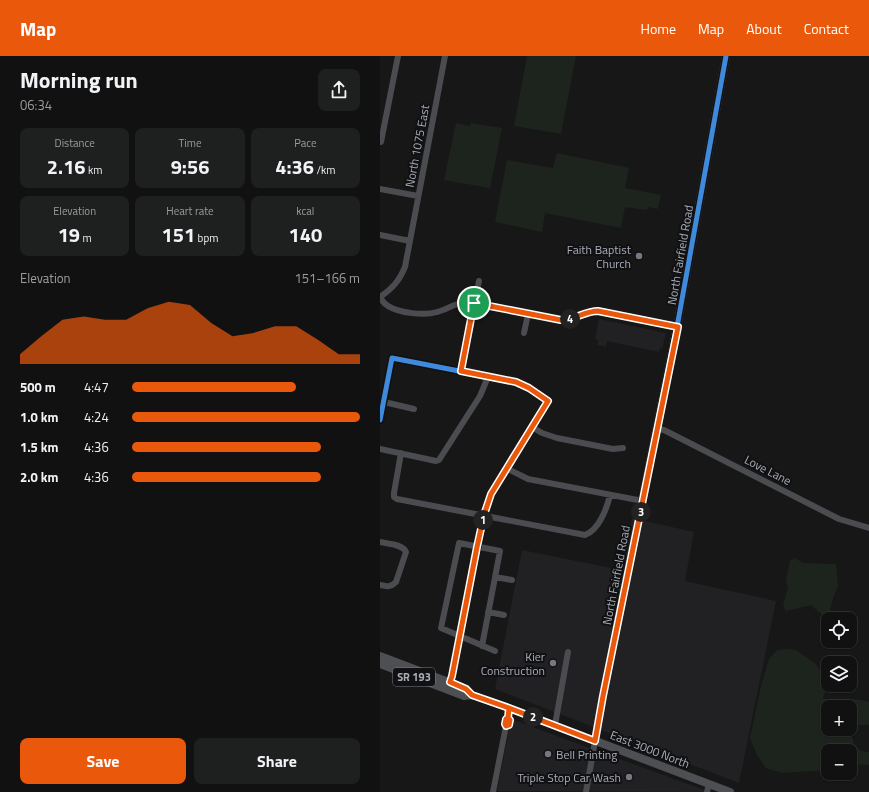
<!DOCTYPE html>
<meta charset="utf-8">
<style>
body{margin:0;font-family:"Titillium Web",sans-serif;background:#1e1f1f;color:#f1f3f6;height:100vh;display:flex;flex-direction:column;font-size:15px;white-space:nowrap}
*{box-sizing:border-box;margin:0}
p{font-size:13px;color:#9c9d9f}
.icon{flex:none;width:22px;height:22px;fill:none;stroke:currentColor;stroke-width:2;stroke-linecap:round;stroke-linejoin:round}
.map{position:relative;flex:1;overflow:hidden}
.panel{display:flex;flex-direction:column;background:#111;width:380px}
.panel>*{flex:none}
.controls{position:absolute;left:441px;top:556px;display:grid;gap:8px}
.controls a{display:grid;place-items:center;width:36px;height:36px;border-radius:8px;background:#111;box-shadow:0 1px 3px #0004,0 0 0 1px #303131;font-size:20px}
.pin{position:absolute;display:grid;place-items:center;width:34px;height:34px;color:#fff;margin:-17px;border:2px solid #fff;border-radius:50%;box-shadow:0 1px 4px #0007}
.km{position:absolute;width:20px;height:20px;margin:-10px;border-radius:50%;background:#222;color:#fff;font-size:11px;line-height:20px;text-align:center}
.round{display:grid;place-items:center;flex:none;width:42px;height:42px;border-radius:8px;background:#1e1f1f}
.overview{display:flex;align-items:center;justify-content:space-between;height:68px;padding:0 20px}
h1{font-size:22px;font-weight:700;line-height:30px}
.stats{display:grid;grid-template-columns:repeat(3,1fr);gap:6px;height:68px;padding:4px 20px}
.stats div{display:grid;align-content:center;border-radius:8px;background:#1e1f1f;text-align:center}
.stats b{font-size:20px;font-weight:700}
.stats small{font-size:11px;font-weight:400}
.stats p{font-size:11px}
.chart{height:112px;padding:8px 20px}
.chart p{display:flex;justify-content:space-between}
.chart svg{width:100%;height:72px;margin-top:4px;fill:#ea580c;opacity:.7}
.cta{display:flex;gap:8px;margin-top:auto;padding:8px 20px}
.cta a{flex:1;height:46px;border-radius:8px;background:#ea580c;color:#fff;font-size:16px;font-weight:700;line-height:46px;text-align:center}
.cta a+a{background:#1e1f1f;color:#f1f3f6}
ul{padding:0 20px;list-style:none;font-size:13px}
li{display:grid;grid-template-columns:64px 48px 1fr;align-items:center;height:30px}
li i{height:10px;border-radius:5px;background:#ea580c}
header{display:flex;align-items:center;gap:24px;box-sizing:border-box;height:56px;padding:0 20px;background:#ea580c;color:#fff}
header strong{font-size:19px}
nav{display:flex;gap:22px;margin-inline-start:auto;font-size:14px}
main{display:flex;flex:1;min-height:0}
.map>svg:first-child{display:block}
.built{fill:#212123}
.green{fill:#1d241e;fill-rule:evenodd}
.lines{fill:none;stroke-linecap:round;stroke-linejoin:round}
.minor{stroke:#4b4c50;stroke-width:6}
.major{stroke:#4d4f52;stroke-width:8}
.cycleway-casing{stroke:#111113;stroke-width:8}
.cycleway{stroke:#408adc;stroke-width:5}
.route-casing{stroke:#fff;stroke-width:8}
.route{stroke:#ea580c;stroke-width:5}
.poi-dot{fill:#757880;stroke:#111113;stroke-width:1.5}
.labels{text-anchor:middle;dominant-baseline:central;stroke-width:4;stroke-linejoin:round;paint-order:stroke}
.shield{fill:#111113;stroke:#7b7e86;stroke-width:1}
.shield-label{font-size:11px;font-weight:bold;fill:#a8adb8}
.street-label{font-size:12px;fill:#a8adb8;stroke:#111113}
.poi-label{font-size:12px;fill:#a8adb8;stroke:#111113;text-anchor:end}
</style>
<header>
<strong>Map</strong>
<nav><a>Home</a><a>Map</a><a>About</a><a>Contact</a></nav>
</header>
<main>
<section class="panel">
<div class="overview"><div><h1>Morning run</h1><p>06:34</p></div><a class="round"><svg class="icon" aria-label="share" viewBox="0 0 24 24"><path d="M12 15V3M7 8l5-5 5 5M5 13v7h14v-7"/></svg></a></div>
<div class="stats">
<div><p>Distance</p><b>2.16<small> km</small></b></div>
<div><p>Time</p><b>9:56</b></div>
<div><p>Pace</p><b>4:36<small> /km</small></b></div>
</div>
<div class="stats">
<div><p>Elevation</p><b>19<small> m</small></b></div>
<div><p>Heart rate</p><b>151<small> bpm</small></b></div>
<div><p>kcal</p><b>140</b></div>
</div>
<div class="chart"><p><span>Elevation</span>151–166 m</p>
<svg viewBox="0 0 160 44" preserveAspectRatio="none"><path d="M0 44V38L10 27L20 17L30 15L40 17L50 17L60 10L70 6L80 8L90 19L100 27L110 25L120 21L130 21L140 29L150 38L160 38V44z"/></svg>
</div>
<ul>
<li><b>500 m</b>4:47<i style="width:72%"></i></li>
<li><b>1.0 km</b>4:24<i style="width:100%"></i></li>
<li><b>1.5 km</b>4:36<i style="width:83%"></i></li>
<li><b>2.0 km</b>4:36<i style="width:83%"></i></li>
</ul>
<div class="cta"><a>Save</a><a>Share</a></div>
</section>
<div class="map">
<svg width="489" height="736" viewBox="0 0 489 736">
<rect width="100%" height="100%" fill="#171717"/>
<path class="built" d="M219,263L286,277L282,293L280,292L279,296L227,285L226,291L217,289L218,284L215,283Z
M252,462L314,476L305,525L396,545L359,727L115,633L142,494L241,514Z
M131,663L223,697L330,736L117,735Z"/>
<path class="green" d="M147,0H196L181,78L134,70Z
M76,67L90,70L91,67L122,72L110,132L64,124Z
M177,97L249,112L245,132L281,139L278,153L268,151L267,154L245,151L241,172L165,157L162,176L115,166L127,104L173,112Z
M415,502L423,507L456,508L458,531L454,539L449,558L442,559L431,549L406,555L403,549L408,532L406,524L410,505Z
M408,593L416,594L436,608L443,619L447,630L443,642L455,646C466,642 477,643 489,646V669H476L471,676L474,688L481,695L489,696V709L473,708L470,709V695H448V714L402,717L386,712L377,699L370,682L381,630L389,603L397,594ZM448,651H470V673H448Z"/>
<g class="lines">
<path class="minor" d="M0,86H1L18,0
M0,133L38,140
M0,179L30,185
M0,241C2,245 5,248 8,250C19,257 45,260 57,256C69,253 75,246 89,246L181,264C194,264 205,255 218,255L297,271
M0,241C13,232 19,225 25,211L65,0
M144,277L148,258
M81,315L99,225
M4,346L34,353
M0,364L12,302L136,326L149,332L168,345L111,438L104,459L72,620L70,626
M152,371L162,377L177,382L233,393L243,392
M278,373L284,374L459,463L489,472
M0,393L56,405L59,404L100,340L108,321
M21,397L14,437V441L17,443L205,479C219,474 227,452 230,439
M126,412L148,423L263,445
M0,486C8,488 23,488 26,496L16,526C11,531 7,531 0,529
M115,521L132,524
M108,556L124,559
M102,590L120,495L79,487L61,572L115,595
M128,662L130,664L129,669L126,670L125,668L126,663L128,662L129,652
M175,669L188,596
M113,736L126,670
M206,736L215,685
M327,736L329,728"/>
<path class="major" d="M0,600L87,633L92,639
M0,608L84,640L92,639L129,652L350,736
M215,685L223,640L297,271L346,0"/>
<defs>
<path id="cycleway" d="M0,364L12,302L136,326L149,332L168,345L111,438L104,459L72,620L70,626
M215,685L223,640L297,271L346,0"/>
</defs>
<use href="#cycleway" class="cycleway-casing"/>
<use href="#cycleway" class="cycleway"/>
</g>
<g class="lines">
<defs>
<path id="route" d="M94,247L81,315L136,326L149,332L168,345L111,438L104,459L97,491L72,620L70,626L86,633L92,639L129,652L128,662L130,664L129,669L126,670L125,668L126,663L128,662L129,652L215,685L223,640L298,271L218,255C205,255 194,264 181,264L94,247"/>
</defs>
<use href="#route" class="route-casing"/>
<use href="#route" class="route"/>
</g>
<g class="poi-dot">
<circle cx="259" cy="200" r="4"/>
<circle cx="173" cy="607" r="4"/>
<circle cx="168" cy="698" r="4"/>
<circle cx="249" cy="721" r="4"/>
</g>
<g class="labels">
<rect class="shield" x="13" y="612" width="42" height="18" rx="3"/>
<g class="shield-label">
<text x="34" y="621">SR 193</text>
</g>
<g class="street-label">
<text transform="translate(37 90) rotate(-79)">North 1075 East</text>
<text transform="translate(300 199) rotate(-80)">North Fairfield Road</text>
<text transform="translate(388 414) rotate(27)">Love Lane</text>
<text transform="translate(236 519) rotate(-79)">North Fairfield Road</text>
<text transform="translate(270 693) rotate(21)">East 3000 North</text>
</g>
<g class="poi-label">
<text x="251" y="193">Faith Baptist<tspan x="251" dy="14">Church</tspan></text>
<text x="165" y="600">Kier<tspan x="165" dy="14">Construction</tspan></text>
<text x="176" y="698" text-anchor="start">Bell Printing</text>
<text x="241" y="721">Triple Stop Car Wash</text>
</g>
</g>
</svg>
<div class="controls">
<a><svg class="icon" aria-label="locate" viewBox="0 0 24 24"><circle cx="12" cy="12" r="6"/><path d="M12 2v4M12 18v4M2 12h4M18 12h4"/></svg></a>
<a><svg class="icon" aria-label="layers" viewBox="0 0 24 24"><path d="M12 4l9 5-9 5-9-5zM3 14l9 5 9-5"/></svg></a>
<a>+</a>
<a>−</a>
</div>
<div class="pin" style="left:94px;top:247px;background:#1e9e55"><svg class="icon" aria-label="arrive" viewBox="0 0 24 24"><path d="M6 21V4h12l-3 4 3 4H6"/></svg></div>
<b class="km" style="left:103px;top:464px">1</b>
<b class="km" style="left:153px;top:661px">2</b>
<b class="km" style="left:261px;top:456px">3</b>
<b class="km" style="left:190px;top:263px">4</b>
</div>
</main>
